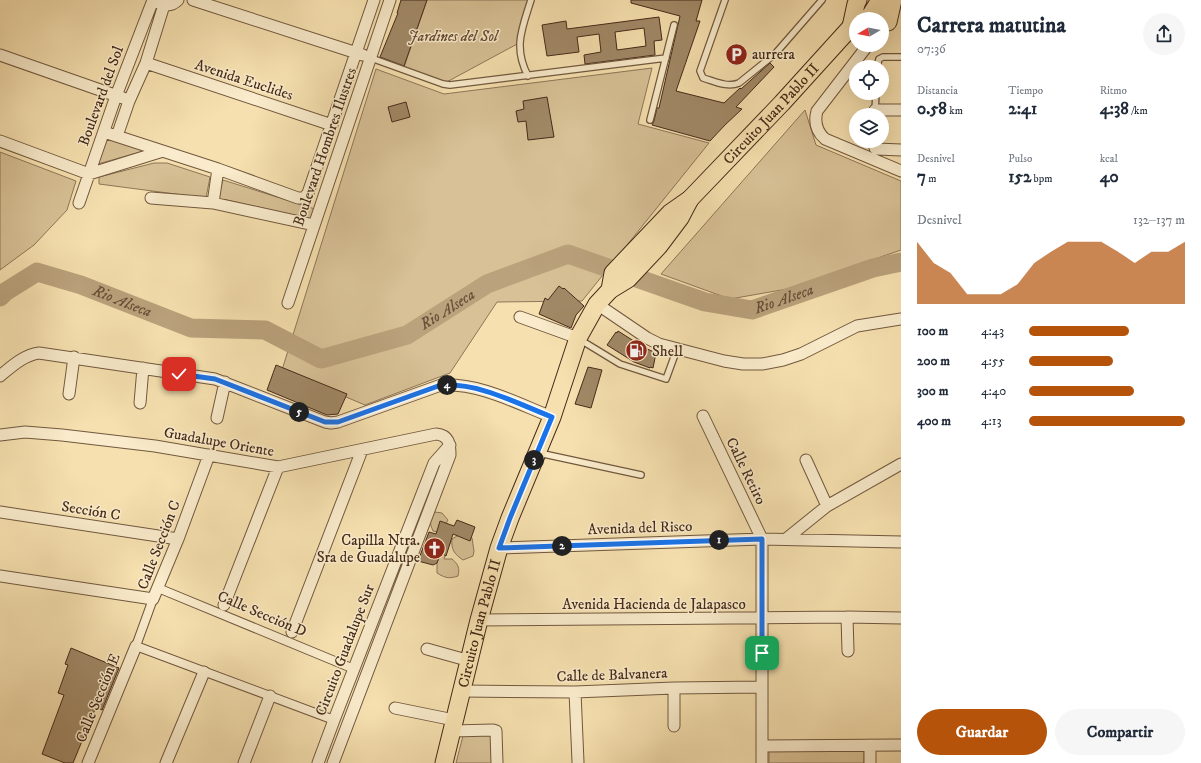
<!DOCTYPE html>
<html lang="es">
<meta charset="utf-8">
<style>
body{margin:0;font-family:"IM FELL DW Pica",serif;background:#f6f6f7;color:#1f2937;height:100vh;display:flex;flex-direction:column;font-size:15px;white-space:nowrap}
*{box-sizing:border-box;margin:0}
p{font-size:13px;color:#747a83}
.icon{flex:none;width:22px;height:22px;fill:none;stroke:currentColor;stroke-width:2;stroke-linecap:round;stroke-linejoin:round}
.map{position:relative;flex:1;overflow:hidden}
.side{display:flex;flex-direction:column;background:#fff;width:300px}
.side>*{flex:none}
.needle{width:26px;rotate:260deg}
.buttons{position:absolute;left:849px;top:12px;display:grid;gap:8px}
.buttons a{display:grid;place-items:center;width:40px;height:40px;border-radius:50%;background:#fff;box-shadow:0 4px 16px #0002;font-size:20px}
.pin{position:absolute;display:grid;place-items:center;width:34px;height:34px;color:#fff;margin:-17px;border-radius:8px;box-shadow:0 2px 6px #0006}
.km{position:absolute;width:20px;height:20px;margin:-10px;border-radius:50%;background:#222;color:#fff;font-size:11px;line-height:20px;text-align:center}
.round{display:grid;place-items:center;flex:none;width:42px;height:42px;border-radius:21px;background:#f6f6f7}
.summary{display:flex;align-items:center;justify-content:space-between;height:68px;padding:0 16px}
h1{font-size:22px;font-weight:700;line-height:30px}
.figures{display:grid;grid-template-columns:repeat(3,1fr);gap:6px;height:68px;padding:4px 16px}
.figures div{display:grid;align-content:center}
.figures b{font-size:17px;font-weight:700}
.figures small{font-size:11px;font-weight:400}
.figures p{font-size:11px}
.chart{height:112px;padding:8px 16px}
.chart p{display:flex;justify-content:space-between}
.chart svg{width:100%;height:72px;margin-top:4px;fill:#b45309;opacity:.7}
.primary-button{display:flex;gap:8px;margin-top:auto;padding:8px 16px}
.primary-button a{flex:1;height:46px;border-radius:24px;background:#b45309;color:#fff;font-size:16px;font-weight:700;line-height:46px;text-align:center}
.primary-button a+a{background:#f6f6f7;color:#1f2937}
ul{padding:0 16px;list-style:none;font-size:13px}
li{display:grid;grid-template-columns:64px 48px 1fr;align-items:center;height:30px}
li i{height:10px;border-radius:5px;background:#b45309}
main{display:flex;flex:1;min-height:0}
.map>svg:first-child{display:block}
.green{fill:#d8c196;stroke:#8e7658}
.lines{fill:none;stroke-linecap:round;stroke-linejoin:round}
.river{stroke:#baa27c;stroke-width:19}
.building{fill:#a18967;stroke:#452a19;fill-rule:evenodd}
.service-casing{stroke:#71583e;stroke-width:8}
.pedestrian-casing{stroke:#71583e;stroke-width:10}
.minor-casing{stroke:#71583e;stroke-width:13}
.primary-casing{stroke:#452a19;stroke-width:19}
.service{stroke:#f9ebcb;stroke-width:5.5}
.pedestrian{stroke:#f9ebcb;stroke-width:8}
.minor{stroke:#f9ebcb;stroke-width:11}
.primary{stroke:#f6e0af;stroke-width:17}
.route-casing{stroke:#fff;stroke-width:8}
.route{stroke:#1a73e8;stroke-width:5}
.labels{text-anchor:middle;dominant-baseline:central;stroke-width:3;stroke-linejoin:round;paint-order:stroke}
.park-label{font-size:15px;font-style:italic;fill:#624832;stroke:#f9ebcb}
.poi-label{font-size:15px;fill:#452a19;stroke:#f9ebcb;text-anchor:start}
.street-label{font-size:15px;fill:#452a19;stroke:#f9ebcb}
.water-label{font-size:16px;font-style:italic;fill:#684e37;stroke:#f9ebcb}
</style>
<main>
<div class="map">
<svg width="901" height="763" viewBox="0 0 901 763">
<rect width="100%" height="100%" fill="#f6e0af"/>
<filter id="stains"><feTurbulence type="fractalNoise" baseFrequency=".005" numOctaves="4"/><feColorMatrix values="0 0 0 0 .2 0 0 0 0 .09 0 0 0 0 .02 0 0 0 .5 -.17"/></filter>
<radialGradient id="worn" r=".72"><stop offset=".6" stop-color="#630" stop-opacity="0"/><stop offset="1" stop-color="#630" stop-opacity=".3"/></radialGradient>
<path class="green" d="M427,0H531L519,43L443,84L403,70Z
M652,68L638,124L709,143L582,301L497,302L450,373L365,405L282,370L376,69L444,94Z
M805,110L816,145L901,181V250L787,289L730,299L661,274Z
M107,139L147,150L98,164Z
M0,152L76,181L67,210L34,245L0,270Z
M154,163H167L210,177L206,198L99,184V177Z
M223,180L315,209L311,219L218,198Z
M435,512L442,513L448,520L444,527L438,532L433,531L431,526L430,519Z
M462,533L472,538L474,551L473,556L463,560C454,554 451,549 452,539Z
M446,539L451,541L444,559H452C458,564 460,568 458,576C449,579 445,578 437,573V562Z
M464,732H495V763H456Z
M864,747V763H769V748Z"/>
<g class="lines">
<path class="river" id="s1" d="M0,297L5,292L37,272L81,285L191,328L265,330L321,359L407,335L487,284L568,254L705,302L752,310L873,268L901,262"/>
</g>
<path class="building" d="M401,0H427L404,66L380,57L398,13H397Z
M631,0H702L696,21H700L676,91L724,103L740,88L741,89L770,63L774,67L736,107L742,109L725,125L710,141L652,125L654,121L657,108H659L680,16L631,3Z
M659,17L662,40L654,41L655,55L585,64L584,55L601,52L599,34L577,37L579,52L547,56L542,25L566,21L567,29ZM644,28L646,46L617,50L615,32Z
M547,97L554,137L528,140L526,121L518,122L516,111L524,109L523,101Z
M406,102L410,117L392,122L388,107Z
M559,286L563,289L564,288L584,306L576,315L571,328L539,314L545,298L548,300Z
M618,331L645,348L656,353L653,368L650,367V368L634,362L607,345L616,332L617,333Z
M276,365L347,394L338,414L327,415L267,390Z
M588,367L602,370L591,408L575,404Z
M457,520L475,527L470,541L453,534L446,556L441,553L437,563L433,565L418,561L429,532L436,534L440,521L454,526Z
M71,648L119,668L102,710L96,707L73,763H65L42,754L64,695L58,693L68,665L65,664Z"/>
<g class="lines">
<defs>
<path id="service" d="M725,0L700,71L703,78C714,81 727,88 739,83L775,54L822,0
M371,58L443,84L450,85L666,58
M877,67L879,59L883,57H901
M528,76C513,47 522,29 531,0
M875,111L876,93
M650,120L674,25
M579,339L620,364L666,379L677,349
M539,453L641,475"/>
<path id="pedestrian" d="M158,588L354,669
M153,599L136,646L334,720"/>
<path id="minor" d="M193,0L363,55
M159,3C166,6 172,6 178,0
M868,45L817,111C814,122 816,131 825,139L901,171
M0,55L123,98
M146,63L332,125
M875,110H901
M104,132L218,169L298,198H304L308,193L374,0
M117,136L129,101L146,63L164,5
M0,141L89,174L163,151
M875,148L877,149L901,150
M151,198L213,203L314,225
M79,203L116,96L153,0
M213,203L218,169
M288,303L390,0
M597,304L647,338L659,344L724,361L743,364H762L783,360L801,354L857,326L901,319
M520,317L578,338
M0,376C12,366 24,355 39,353L215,379L325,422L331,423L338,422L441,385C480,383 516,403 552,417
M69,394L74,357
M140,403L143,368
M703,416L762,539V763
M217,418L225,382
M0,435L25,432L62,435L155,446L278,467L436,434C449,435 450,444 450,455L333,763
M806,460L827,506
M0,512L178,539
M786,539L827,506L901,464
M499,548L762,539L901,542
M0,576L153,599L178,539L209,455
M224,605L278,467
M847,617L848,651
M479,620L847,617L901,618
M292,632L362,450
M427,649L470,661
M462,691L575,692L674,688L762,687
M575,692L578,762
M395,708L454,720
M674,726V688
M452,731L493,730L496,731L497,763
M762,746L901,745
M88,763L136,646
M166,763L204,672
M244,763L270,696
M318,763L334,720L434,463L450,445
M870,763V745"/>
<g id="primary">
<path d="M865,19L870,16L880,0"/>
<path d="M888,22L893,0"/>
<path d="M851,27L856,4L858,0"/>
<path id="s2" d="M610,290L613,273L670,213L690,199L782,103L851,27L856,24"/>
<path id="s3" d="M444,763L479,620L499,548L510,518L552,417L578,338L597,304L610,290L628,279L659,246L680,218L690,199"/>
</g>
</defs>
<use href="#service" class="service-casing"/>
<use href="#pedestrian" class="pedestrian-casing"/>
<use href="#minor" class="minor-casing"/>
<use href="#primary" class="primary-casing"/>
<use href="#service" class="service"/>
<use href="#pedestrian" class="pedestrian"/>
<use href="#minor" class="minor"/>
<use href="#primary" class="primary"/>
</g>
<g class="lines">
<defs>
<path id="route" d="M179,374L215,379L325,422H338L441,385C480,383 516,403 552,417L510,518L499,548L762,539V653"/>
</defs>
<use href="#route" class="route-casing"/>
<use href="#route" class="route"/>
</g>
<defs>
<symbol id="parking-disc" viewBox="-11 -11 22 22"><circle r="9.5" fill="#8f2418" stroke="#f9ebcb"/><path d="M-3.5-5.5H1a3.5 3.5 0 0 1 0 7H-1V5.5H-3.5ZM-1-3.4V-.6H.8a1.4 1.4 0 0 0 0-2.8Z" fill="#fff"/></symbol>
<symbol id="fuel-disc" viewBox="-11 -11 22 22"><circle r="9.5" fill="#8f2418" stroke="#f9ebcb"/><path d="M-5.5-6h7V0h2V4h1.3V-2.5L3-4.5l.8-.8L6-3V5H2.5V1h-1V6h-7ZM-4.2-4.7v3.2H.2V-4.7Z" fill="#fff"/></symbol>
<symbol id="church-disc" viewBox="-11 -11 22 22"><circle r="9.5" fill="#8f2418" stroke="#f9ebcb"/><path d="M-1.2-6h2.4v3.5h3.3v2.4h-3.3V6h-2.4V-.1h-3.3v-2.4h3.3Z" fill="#fff"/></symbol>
</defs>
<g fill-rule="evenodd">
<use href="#parking-disc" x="724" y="42" width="25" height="25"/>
<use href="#fuel-disc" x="624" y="338" width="25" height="25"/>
<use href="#church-disc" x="422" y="536" width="25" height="25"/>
</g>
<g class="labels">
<g class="park-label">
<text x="453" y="36">Jardines del Sol</text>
</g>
<g class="poi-label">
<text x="752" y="54">aurrera</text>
<text x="652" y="351">Shell</text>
<text x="420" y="540" text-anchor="end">Capilla Ntra.<tspan x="420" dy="17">Sra de Guadalupe</tspan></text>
</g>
<g class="street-label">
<text transform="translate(244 80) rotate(18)">Avenida Euclides</text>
<text transform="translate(101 96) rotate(-70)">Boulevard del Sol</text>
<text stroke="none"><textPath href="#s2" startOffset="242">Circuito Juan Pablo II</textPath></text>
<text transform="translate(325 147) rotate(-71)">Boulevard Hombres Ilustres</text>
<text transform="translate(219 442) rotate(10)">Guadalupe Oriente</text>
<text transform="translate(746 471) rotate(64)">Calle Retiro</text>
<text transform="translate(91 511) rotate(9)">Sección C</text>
<text transform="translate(640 528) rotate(-2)">Avenida del Risco</text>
<text transform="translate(159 545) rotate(-69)">Calle Sección C</text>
<text x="654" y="604">Avenida Hacienda de Jalapasco</text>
<text transform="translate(262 614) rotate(23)">Calle Sección D</text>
<text stroke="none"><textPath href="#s3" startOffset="144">Circuito Juan Pablo II</textPath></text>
<text transform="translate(345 650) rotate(-69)">Circuito Guadalupe Sur</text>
<text transform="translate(612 675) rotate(-2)">Calle de Balvanera</text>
<text transform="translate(98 698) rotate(-68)">Calle Sección E</text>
</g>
<g class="water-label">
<text stroke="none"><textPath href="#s1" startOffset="843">Rio Alseca</textPath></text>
<text stroke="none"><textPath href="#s1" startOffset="135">Rio Alseca</textPath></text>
<text stroke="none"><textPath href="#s1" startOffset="483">Rio Alseca</textPath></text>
</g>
</g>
<rect width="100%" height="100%" filter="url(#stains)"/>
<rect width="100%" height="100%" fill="url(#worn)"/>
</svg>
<div class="buttons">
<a><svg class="needle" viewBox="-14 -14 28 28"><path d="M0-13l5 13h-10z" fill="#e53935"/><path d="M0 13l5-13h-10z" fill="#747a83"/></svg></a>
<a><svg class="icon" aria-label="locate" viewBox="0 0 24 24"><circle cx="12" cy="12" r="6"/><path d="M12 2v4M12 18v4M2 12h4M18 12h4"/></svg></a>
<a><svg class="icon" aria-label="layers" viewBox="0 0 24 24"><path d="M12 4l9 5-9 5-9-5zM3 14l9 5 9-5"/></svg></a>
</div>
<div class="pin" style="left:762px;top:653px;background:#1e9e55"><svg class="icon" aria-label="arrive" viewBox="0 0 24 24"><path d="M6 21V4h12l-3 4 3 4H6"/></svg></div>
<div class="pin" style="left:179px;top:374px;background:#d93025"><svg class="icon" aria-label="check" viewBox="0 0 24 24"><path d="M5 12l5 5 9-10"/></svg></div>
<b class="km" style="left:719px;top:540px">1</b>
<b class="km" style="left:562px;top:546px">2</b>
<b class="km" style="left:534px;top:460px">3</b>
<b class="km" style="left:447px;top:385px">4</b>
<b class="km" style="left:299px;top:412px">5</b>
</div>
<section class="side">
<div class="summary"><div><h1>Carrera matutina</h1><p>07:36</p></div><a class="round"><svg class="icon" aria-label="share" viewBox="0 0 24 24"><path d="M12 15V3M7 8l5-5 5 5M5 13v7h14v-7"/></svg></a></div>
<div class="figures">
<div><p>Distancia</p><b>0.58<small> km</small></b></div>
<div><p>Tiempo</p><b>2:41</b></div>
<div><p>Ritmo</p><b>4:38<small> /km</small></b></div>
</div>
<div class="figures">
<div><p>Desnivel</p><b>7<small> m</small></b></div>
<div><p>Pulso</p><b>152<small> bpm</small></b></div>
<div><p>kcal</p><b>40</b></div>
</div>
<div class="chart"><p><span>Desnivel</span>132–137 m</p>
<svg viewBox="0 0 160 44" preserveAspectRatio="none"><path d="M0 44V6L10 19L20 25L30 38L40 38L50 38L60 32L70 19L80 12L90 6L100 6L110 6L120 12L130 19L140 12L150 12L160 6V44z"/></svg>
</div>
<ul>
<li><b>100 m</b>4:43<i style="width:64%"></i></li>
<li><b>200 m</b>4:55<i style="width:54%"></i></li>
<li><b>300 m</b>4:40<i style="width:67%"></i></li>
<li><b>400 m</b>4:13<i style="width:100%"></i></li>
</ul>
<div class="primary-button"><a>Guardar</a><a>Compartir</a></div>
</section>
</main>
